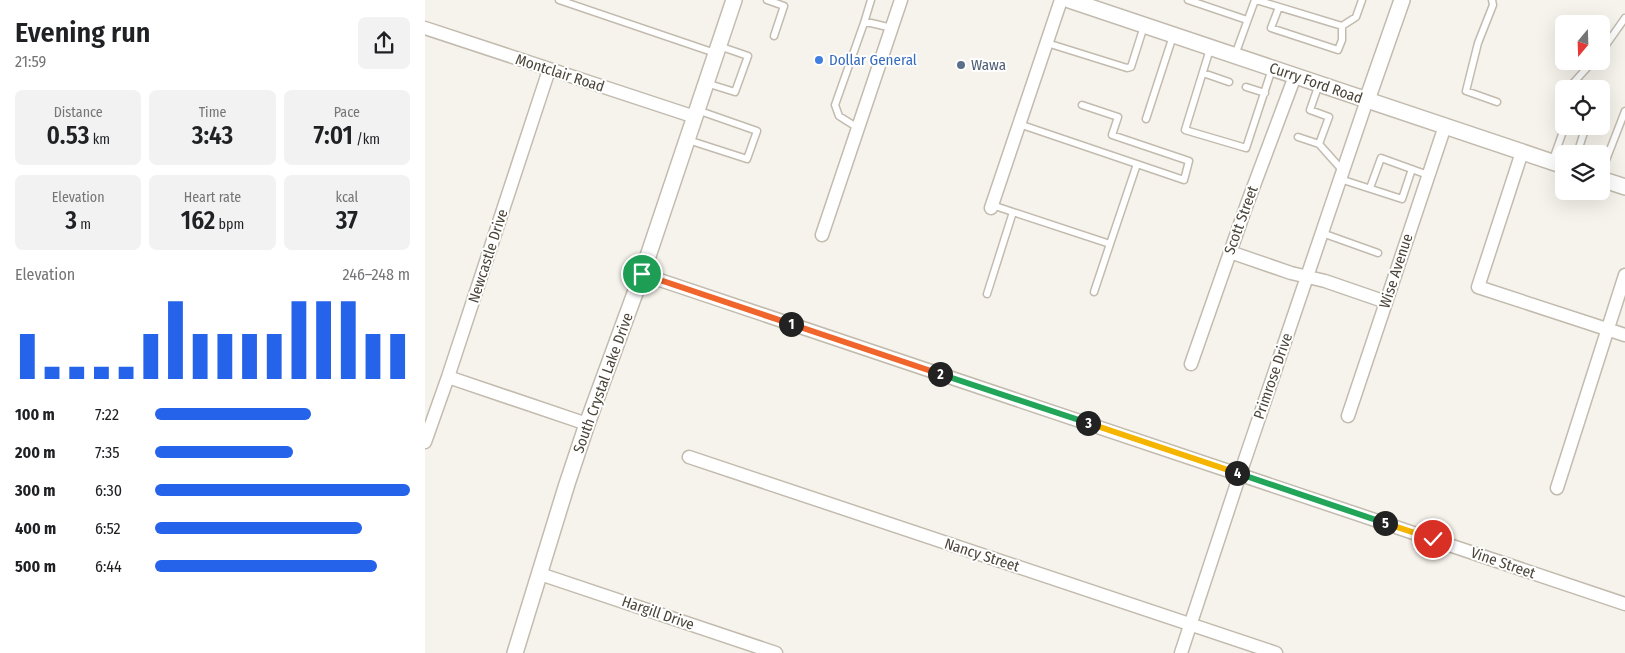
<!DOCTYPE html>
<meta charset="utf-8">
<style>
body{margin:0;font-family:"Fira Sans Condensed",sans-serif;background:#f2f2f2;color:#202124;height:100vh;display:flex;flex-direction:column;font-size:19px;white-space:nowrap}
*{box-sizing:border-box;margin:0}
p{font-size:16px;color:#757577}
.icon{flex:none;width:28px;height:28px;fill:none;stroke:currentColor;stroke-width:2;stroke-linecap:round;stroke-linejoin:round}
.map{position:relative;flex:1;overflow:hidden}
.details{display:flex;flex-direction:column;background:#fff;width:425px}
.details>*{flex:none}
.needle{width:32px;rotate:199deg}
.controls{position:absolute;left:1130px;top:15px;display:grid;gap:10px}
.controls a{display:grid;place-items:center;width:55px;height:55px;border-radius:8px;background:#fff;box-shadow:0 5px 20px #0002;font-size:25px}
.pin{position:absolute;display:grid;place-items:center;width:42px;height:42px;color:#fff;margin:-21px;border:2px solid #fff;border-radius:50%;box-shadow:0 1px 5px #0007}
.km{position:absolute;width:25px;height:25px;margin:-12px;border-radius:50%;background:#222;color:#fff;font-size:14px;line-height:25px;text-align:center}
.round{display:grid;place-items:center;flex:none;width:52px;height:52px;border-radius:8px;background:#f2f2f2}
.summary{display:flex;align-items:center;justify-content:space-between;height:85px;padding:0 15px}
h1{font-size:28px;font-weight:600;line-height:38px}
.figures{display:grid;grid-template-columns:repeat(3,1fr);gap:8px;height:85px;padding:5px 15px}
.figures div{display:grid;align-content:center;border-radius:8px;background:#f2f2f2;text-align:center}
.figures b{font-size:25px;font-weight:600}
.figures small{font-size:14px;font-weight:400}
.figures p{font-size:14px}
.chart{height:140px;padding:10px 15px}
.chart p{display:flex;justify-content:space-between}
.chart svg{width:100%;height:90px;margin-top:5px;stroke:#2563eb;stroke-width:6}
ul{padding:0 15px;list-style:none;font-size:16px}
li{display:grid;grid-template-columns:80px 60px 1fr;align-items:center;height:38px}
li i{height:12px;border-radius:6px;background:#2563eb}
main{display:flex;flex:1;min-height:0}
.map>svg:first-child{display:block}
.lines{fill:none;stroke-linecap:round;stroke-linejoin:round}
.service-casing{stroke:#c2bbae;stroke-width:9}
.minor-casing{stroke:#c2bbae;stroke-width:15}
.tertiary-casing{stroke:#c2bbae;stroke-width:18}
.service{stroke:#fff;stroke-width:6}
.minor{stroke:#fff;stroke-width:12}
.tertiary{stroke:#fff;stroke-width:15}
.split-1-casing{stroke:#fff;stroke-width:10}
.split-2-casing{stroke:#fff;stroke-width:10}
.split-3-casing{stroke:#fff;stroke-width:10}
.split-4-casing{stroke:#fff;stroke-width:10}
.split-5-casing{stroke:#fff;stroke-width:10}
.split-6-casing{stroke:#fff;stroke-width:10}
.split-1{stroke:#f0652b;stroke-width:6}
.split-2{stroke:#f0652b;stroke-width:6}
.split-3{stroke:#22a559;stroke-width:6}
.split-4{stroke:#f5b400;stroke-width:6}
.split-5{stroke:#22a559;stroke-width:6}
.split-6{stroke:#f5b400;stroke-width:6}
.shop-dot{fill:#3f7fe0;stroke:#fff;stroke-width:2}
.service-dot{fill:#5c6f8a;stroke:#fff;stroke-width:2}
.labels{text-anchor:middle;dominant-baseline:central;stroke-width:4;stroke-linejoin:round;paint-order:stroke}
.shop-label{font-size:15px;fill:#366cbe;stroke:#fff;text-anchor:start}
.service-label{font-size:15px;fill:#4e5e75;stroke:#fff;text-anchor:start}
.street-label{font-size:15px;fill:#4b4439;stroke:#fff}
</style>
<main>
<section class="details">
<div class="summary"><div><h1>Evening run</h1><p>21:59</p></div><a class="round"><svg class="icon" aria-label="share" viewBox="0 0 24 24"><path d="M12 15V3M7 8l5-5 5 5M5 13v7h14v-7"/></svg></a></div>
<div class="figures">
<div><p>Distance</p><b>0.53<small> km</small></b></div>
<div><p>Time</p><b>3:43</b></div>
<div><p>Pace</p><b>7:01<small> /km</small></b></div>
</div>
<div class="figures">
<div><p>Elevation</p><b>3<small> m</small></b></div>
<div><p>Heart rate</p><b>162<small> bpm</small></b></div>
<div><p>kcal</p><b>37</b></div>
</div>
<div class="chart"><p><span>Elevation</span>246–248 m</p>
<svg viewBox="0 0 160 44" preserveAspectRatio="none"><path d="M5 44V22M15 44V38M25 44V38M35 44V38M45 44V38M55 44V22M65 44V6M75 44V22M85 44V22M95 44V22M105 44V22M115 44V6M125 44V6M135 44V6M145 44V22M155 44V22"/></svg>
</div>
<ul>
<li><b>100 m</b>7:22<i style="width:61%"></i></li>
<li><b>200 m</b>7:35<i style="width:54%"></i></li>
<li><b>300 m</b>6:30<i style="width:100%"></i></li>
<li><b>400 m</b>6:52<i style="width:81%"></i></li>
<li><b>500 m</b>6:44<i style="width:87%"></i></li>
</ul>
</section>
<div class="map">
<svg width="1200" height="653" viewBox="0 0 1200 653">
<rect width="100%" height="100%" fill="#f6f3ec"/>
<g class="lines">
<defs>
<path id="service" d="M134,0L290,53
M342,0L359,6L349,36
M763,0L822,20
M831,0L917,26L931,17L937,0
M1067,0L1068,5L1053,43L1041,91L1072,102
M854,7L846,28L913,50L917,40V26
M439,23L446,0
M622,43L702,68L706,67L719,26
M785,49L760,130L821,148L847,69
M1176,52L1200,18
M810,55L830,0
M778,73L804,82
M281,83L310,92L323,56L294,46
M894,84L885,110L904,117L894,144L918,171
M821,87L840,93
M1143,89L1168,61
M721,119L748,36
M594,124L759,180L764,161L687,135L693,117L657,105
M433,128L414,116L410,105L439,23H446L467,28
M873,137L894,144
M263,140L322,159L332,131L272,110
M1152,154L1161,126
M1127,162L1140,126
M1176,173L1200,111
M915,179L977,199L987,169
M945,188L956,158L1003,175
M588,212L685,244L669,292
M897,233L953,253
M685,244L712,164
M562,294L588,212L567,205"/>
<path id="minor" d="M0,28L270,117
M1097,152L1053,287L1200,335
M566,208L636,0
M397,235L476,0
M805,252L866,273L900,281L961,302
M217,274L1200,604
M766,364L822,204L870,76
M23,377L162,424
M923,416L1020,126
M0,442L23,377L124,70
M264,457L851,653
M1132,488L1200,275
M115,574L351,653
M756,653L815,474L942,100"/>
<path id="tertiary" d="M644,0L1139,166
M942,100L977,0
M1176,179L1200,187
M90,653L142,484L162,424L217,274L309,0"/>
</defs>
<use href="#service" class="service-casing"/>
<use href="#minor" class="minor-casing"/>
<use href="#tertiary" class="tertiary-casing"/>
<use href="#service" class="service"/>
<use href="#minor" class="minor"/>
<use href="#tertiary" class="tertiary"/>
</g>
<g class="lines">
<defs>
<path id="split-1" d="M217,274L366,324"/>
<path id="split-2" d="M366,324L515,374"/>
<path id="split-3" d="M515,374L663,423"/>
<path id="split-4" d="M663,423L812,473"/>
<path id="split-5" d="M812,473L960,523"/>
<path id="split-6" d="M960,523L1008,539"/>
</defs>
<use href="#split-1" class="split-1-casing"/>
<use href="#split-2" class="split-2-casing"/>
<use href="#split-3" class="split-3-casing"/>
<use href="#split-4" class="split-4-casing"/>
<use href="#split-5" class="split-5-casing"/>
<use href="#split-6" class="split-6-casing"/>
<use href="#split-1" class="split-1"/>
<use href="#split-2" class="split-2"/>
<use href="#split-3" class="split-3"/>
<use href="#split-4" class="split-4"/>
<use href="#split-5" class="split-5"/>
<use href="#split-6" class="split-6"/>
</g>
<circle class="shop-dot" cx="394" cy="60" r="5"/>
<circle class="service-dot" cx="536" cy="65" r="5"/>
<g class="labels">
<g class="shop-label">
<text x="404" y="60">Dollar General</text>
</g>
<g class="service-label">
<text x="546" y="65">Wawa</text>
</g>
<g class="street-label">
<text transform="translate(135 73) rotate(18)">Montclair Road</text>
<text transform="translate(891 83) rotate(19)">Curry Ford Road</text>
<text transform="translate(816 220) rotate(-70)">Scott Street</text>
<text transform="translate(63 256) rotate(-72)">Newcastle Drive</text>
<text transform="translate(971 271) rotate(-72)">Wise Avenue</text>
<text transform="translate(848 376) rotate(-71)">Primrose Drive</text>
<text transform="translate(178 383) rotate(-70)">South Crystal Lake Drive</text>
<text transform="translate(557 555) rotate(18)">Nancy Street</text>
<text transform="translate(1078 563) rotate(19)">Vine Street</text>
<text transform="translate(233 613) rotate(19)">Hargill Drive</text>
</g>
</g>
</svg>
<div class="controls">
<a><svg class="needle" viewBox="-14 -14 28 28"><path d="M0-13l5 13h-10z" fill="#e53935"/><path d="M0 13l5-13h-10z" fill="#757577"/></svg></a>
<a><svg class="icon" aria-label="locate" viewBox="0 0 24 24"><circle cx="12" cy="12" r="6"/><path d="M12 2v4M12 18v4M2 12h4M18 12h4"/></svg></a>
<a><svg class="icon" aria-label="layers" viewBox="0 0 24 24"><path d="M12 4l9 5-9 5-9-5zM3 14l9 5 9-5"/></svg></a>
</div>
<div class="pin" style="left:217px;top:274px;background:#1e9e55"><svg class="icon" aria-label="arrive" viewBox="0 0 24 24"><path d="M6 21V4h12l-3 4 3 4H6"/></svg></div>
<div class="pin" style="left:1008px;top:539px;background:#d93025"><svg class="icon" aria-label="check" viewBox="0 0 24 24"><path d="M5 12l5 5 9-10"/></svg></div>
<b class="km" style="left:366px;top:324px">1</b>
<b class="km" style="left:515px;top:374px">2</b>
<b class="km" style="left:663px;top:423px">3</b>
<b class="km" style="left:812px;top:473px">4</b>
<b class="km" style="left:960px;top:523px">5</b>
</div>
</main>
